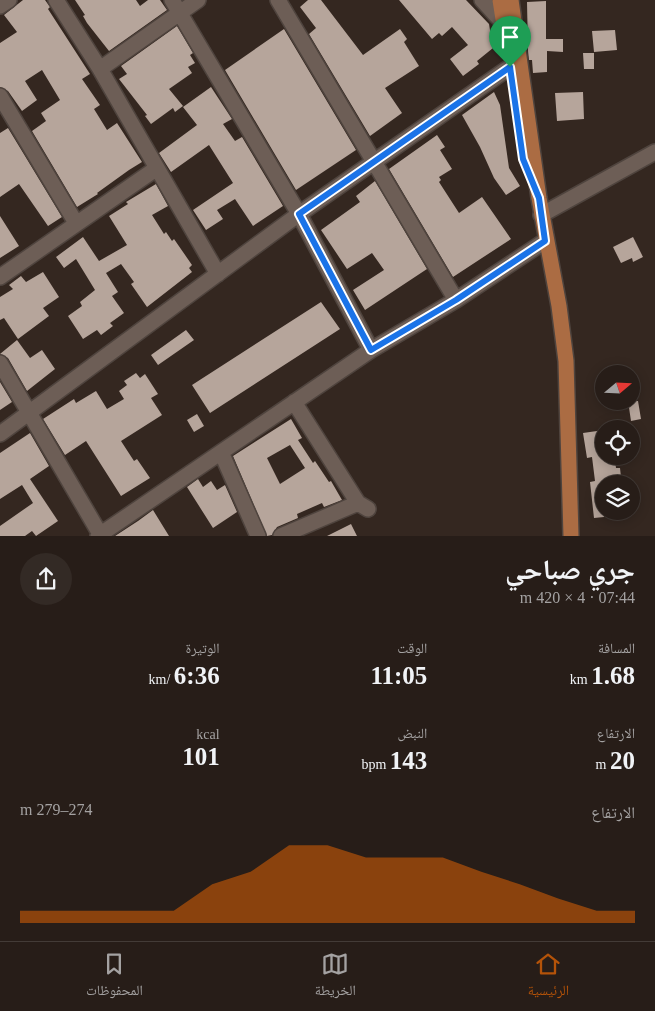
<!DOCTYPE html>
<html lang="ar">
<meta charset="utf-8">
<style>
body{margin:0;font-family:"Times New Roman","Noto Naskh Arabic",serif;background:#332a25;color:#f1f3f6;direction:rtl;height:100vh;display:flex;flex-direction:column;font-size:19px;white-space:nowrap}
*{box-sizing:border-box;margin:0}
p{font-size:16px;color:#a4a2a2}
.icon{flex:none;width:28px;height:28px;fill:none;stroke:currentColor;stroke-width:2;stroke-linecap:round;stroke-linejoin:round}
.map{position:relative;height:536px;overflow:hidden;direction:ltr}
.sheet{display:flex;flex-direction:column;background:#271d18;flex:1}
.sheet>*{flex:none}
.needle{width:32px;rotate:71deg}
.tools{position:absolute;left:595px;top:365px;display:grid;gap:10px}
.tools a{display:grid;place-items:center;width:45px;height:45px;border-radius:50%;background:#271d18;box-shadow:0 2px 12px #0003,0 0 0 1px #433b37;font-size:25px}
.pin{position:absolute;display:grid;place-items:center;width:42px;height:42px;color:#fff;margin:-51px -21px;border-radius:50% 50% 50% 0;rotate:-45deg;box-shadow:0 0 5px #0007}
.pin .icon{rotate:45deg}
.round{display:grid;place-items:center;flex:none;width:52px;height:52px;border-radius:26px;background:#332a25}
.headline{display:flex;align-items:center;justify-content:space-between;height:85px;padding:0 20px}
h1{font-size:28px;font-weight:800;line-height:38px}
.metrics{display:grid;grid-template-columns:repeat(3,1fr);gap:8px;height:85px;padding:5px 20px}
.metrics div{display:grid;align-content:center}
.metrics b{font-size:25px;font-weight:800}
.metrics small{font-size:14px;font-weight:400}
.metrics p{font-size:14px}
.chart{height:140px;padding:10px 20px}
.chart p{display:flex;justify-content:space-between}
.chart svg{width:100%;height:90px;margin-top:5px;fill:#b45309;opacity:.7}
.tabs{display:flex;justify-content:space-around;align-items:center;height:70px;border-top:1px solid #433b37;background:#271d18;font-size:14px;color:#a4a2a2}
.tabs a{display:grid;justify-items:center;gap:2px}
.tabs .on{color:#b45309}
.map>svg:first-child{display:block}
.building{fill:#b6a59b;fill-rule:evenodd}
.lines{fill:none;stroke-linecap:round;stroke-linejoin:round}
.street-casing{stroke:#4f443e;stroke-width:18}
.primary-casing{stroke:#4f443e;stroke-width:18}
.street{stroke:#6d5e56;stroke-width:15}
.primary{stroke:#ab6c43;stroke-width:15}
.route-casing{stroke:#fff;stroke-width:10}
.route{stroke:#1a73e8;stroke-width:6}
</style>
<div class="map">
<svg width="655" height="536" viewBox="0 0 655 536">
<rect width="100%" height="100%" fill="#342720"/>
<path class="building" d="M23,0H45L50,7L48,9L90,74L82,79L100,105L94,109L107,130L117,123L142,162L129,170L97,193L98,194L77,207L32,131L46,121L41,113L60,100L42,70L25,81L37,100L22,111L8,91L0,87V43L17,32L4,15Z
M75,0H136L140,6L148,0H160L167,10L109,51L87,23L83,16L85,15Z
M308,0H321L363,55L400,29L407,39L404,42L419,66L385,88L402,113L370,136L309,34L316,28L300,7Z
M399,0H466L489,24L493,48L477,61L479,64L463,76L450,59L468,45L452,27L442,36L439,33L432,39Z
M546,1V39H563V52L547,51V72L533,73L532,60H529L528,51L527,2Z
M177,26L193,53L190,55L195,63L188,67L192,73L169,89L183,106L175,112L173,108L151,124L145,116L147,115L119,79L127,74L121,66Z
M284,29L356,150L296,190L225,70Z
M615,30L617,50L594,52L592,31Z
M583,53H594V69H584Z
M211,87L232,119L223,124L235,141L242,137L283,206L253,226L235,199L217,210L223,219L206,230L193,210L233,183L209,145L171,172L159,153L197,125L183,107Z
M494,92L500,105L509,168L520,186L506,195L494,178L480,147L462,115Z
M583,92L584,119L557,121L555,93Z
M8,128L62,217L48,226L19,184L0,197V133Z
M437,135L445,147L440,150L452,169L439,177L441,180L439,182L459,213L482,197L511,239L453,277L389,169Z
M375,181L427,269L365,310L353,290L384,270L372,253L347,269L321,230L360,202L356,196Z
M156,184L168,206L152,215L164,234L166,232L172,241L174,239L192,265L189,268L192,272L147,307L131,284L134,282L121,264L106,273L118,292L112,296L124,313L110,323L113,326L101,335L97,330L83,339L68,316L82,306L80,302L95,290L76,259L64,268L56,257L83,237L99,261L127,245L109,216L128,204L126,202Z
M0,216L19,246L0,258Z
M633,237L643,257L633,262L632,258L621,263L613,247Z
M43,272L59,297L43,308L49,316L18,339L4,318L0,320V297L13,289L9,285L21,276L26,282Z
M321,302L340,329L210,413L192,385Z
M186,330L194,340L158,365L151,355Z
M17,340L30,358L42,350L55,369L27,391L8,358L0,354Z
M136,373L140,378L145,374L158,394L151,398L162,415L121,441L134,461L137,459L150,478L121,496L86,441L65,455L43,419L74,399L76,403L96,391L107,409L124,399L119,391L127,385L124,381Z
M0,382L12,402L0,410Z
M628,401H638L641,419L631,421Z
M197,414L204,426L194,432L187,420Z
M291,419L302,438L298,440L313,463L315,461L329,482L331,481L342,500L324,507L322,503L297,514L298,518L277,527L272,535L267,536L233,456ZM290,445L305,468L280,484L267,458Z
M604,430V461L615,460L616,468H620L621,477L615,478L616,484H604V517L594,518L590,482L595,481L592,457L587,458L583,433Z
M30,433L49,466L30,479L58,521L36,536L32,531L25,536H0V526L33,503L22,485L0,499V453Z
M198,479L203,487L211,481L217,490L225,485L237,512L213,528L187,487Z
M153,510L169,536H115L138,521Z
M351,524L357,536H327Z"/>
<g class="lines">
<defs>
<path id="street" d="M56,0L100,69L218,274
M172,0L299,214L371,350
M278,0L456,300
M482,0L503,23
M0,6L9,0
M100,69L198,0
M0,96L76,223
M541,215L655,152
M0,277L157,168
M0,363L100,534
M294,402L358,503L368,509
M0,434L299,214L510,67
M221,452L258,536
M98,536L371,350L456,300L545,241
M281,536L358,503"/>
<path id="primary" d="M500,0L508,51
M511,0L539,198L559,306L566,361L571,536"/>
</defs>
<use href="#street" class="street-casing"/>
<use href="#primary" class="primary-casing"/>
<use href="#street" class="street"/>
<use href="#primary" class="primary"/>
</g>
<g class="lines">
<defs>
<path id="route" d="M510,67L523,159L539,198L545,241L456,300L371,350L299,214Z"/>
</defs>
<use href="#route" class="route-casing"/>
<use href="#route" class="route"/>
</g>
</svg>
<div class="tools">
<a><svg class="needle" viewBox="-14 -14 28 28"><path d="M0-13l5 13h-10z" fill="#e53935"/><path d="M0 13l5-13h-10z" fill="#a4a2a2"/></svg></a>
<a><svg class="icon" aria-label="locate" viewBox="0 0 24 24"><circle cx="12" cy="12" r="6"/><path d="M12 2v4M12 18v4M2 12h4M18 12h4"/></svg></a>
<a><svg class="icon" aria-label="layers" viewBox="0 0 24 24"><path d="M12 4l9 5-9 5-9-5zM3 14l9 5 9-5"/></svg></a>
</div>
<div class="pin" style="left:510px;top:67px;background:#1e9e55"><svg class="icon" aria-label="arrive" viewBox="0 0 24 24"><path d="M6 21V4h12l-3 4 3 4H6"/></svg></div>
</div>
<section class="sheet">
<div class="headline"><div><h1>جري صباحي</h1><p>07:44 · 4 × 420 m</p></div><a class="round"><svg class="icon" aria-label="share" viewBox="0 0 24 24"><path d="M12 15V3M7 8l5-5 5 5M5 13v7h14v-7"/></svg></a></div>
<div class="metrics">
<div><p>المسافة</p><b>1.68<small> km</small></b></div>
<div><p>الوقت</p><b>11:05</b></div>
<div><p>الوتيرة</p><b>6:36<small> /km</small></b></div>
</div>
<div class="metrics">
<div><p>الارتفاع</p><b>20<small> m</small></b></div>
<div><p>النبض</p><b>143<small> bpm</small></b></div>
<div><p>kcal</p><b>101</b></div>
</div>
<div class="chart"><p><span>الارتفاع</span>274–279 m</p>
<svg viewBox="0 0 160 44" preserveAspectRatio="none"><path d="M0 44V38L10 38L20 38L30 38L40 38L50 25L60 19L70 6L80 6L90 12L100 12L110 12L120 19L130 25L140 32L150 38L160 38V44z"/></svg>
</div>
</section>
<nav class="tabs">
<a class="on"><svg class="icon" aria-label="home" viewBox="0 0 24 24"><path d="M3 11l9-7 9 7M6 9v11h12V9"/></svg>الرئيسية</a>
<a><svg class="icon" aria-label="map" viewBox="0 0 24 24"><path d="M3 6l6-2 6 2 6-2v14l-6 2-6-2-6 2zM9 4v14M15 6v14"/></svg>الخريطة</a>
<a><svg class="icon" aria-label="saved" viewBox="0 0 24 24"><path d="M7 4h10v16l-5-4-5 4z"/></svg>المحفوظات</a>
</nav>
